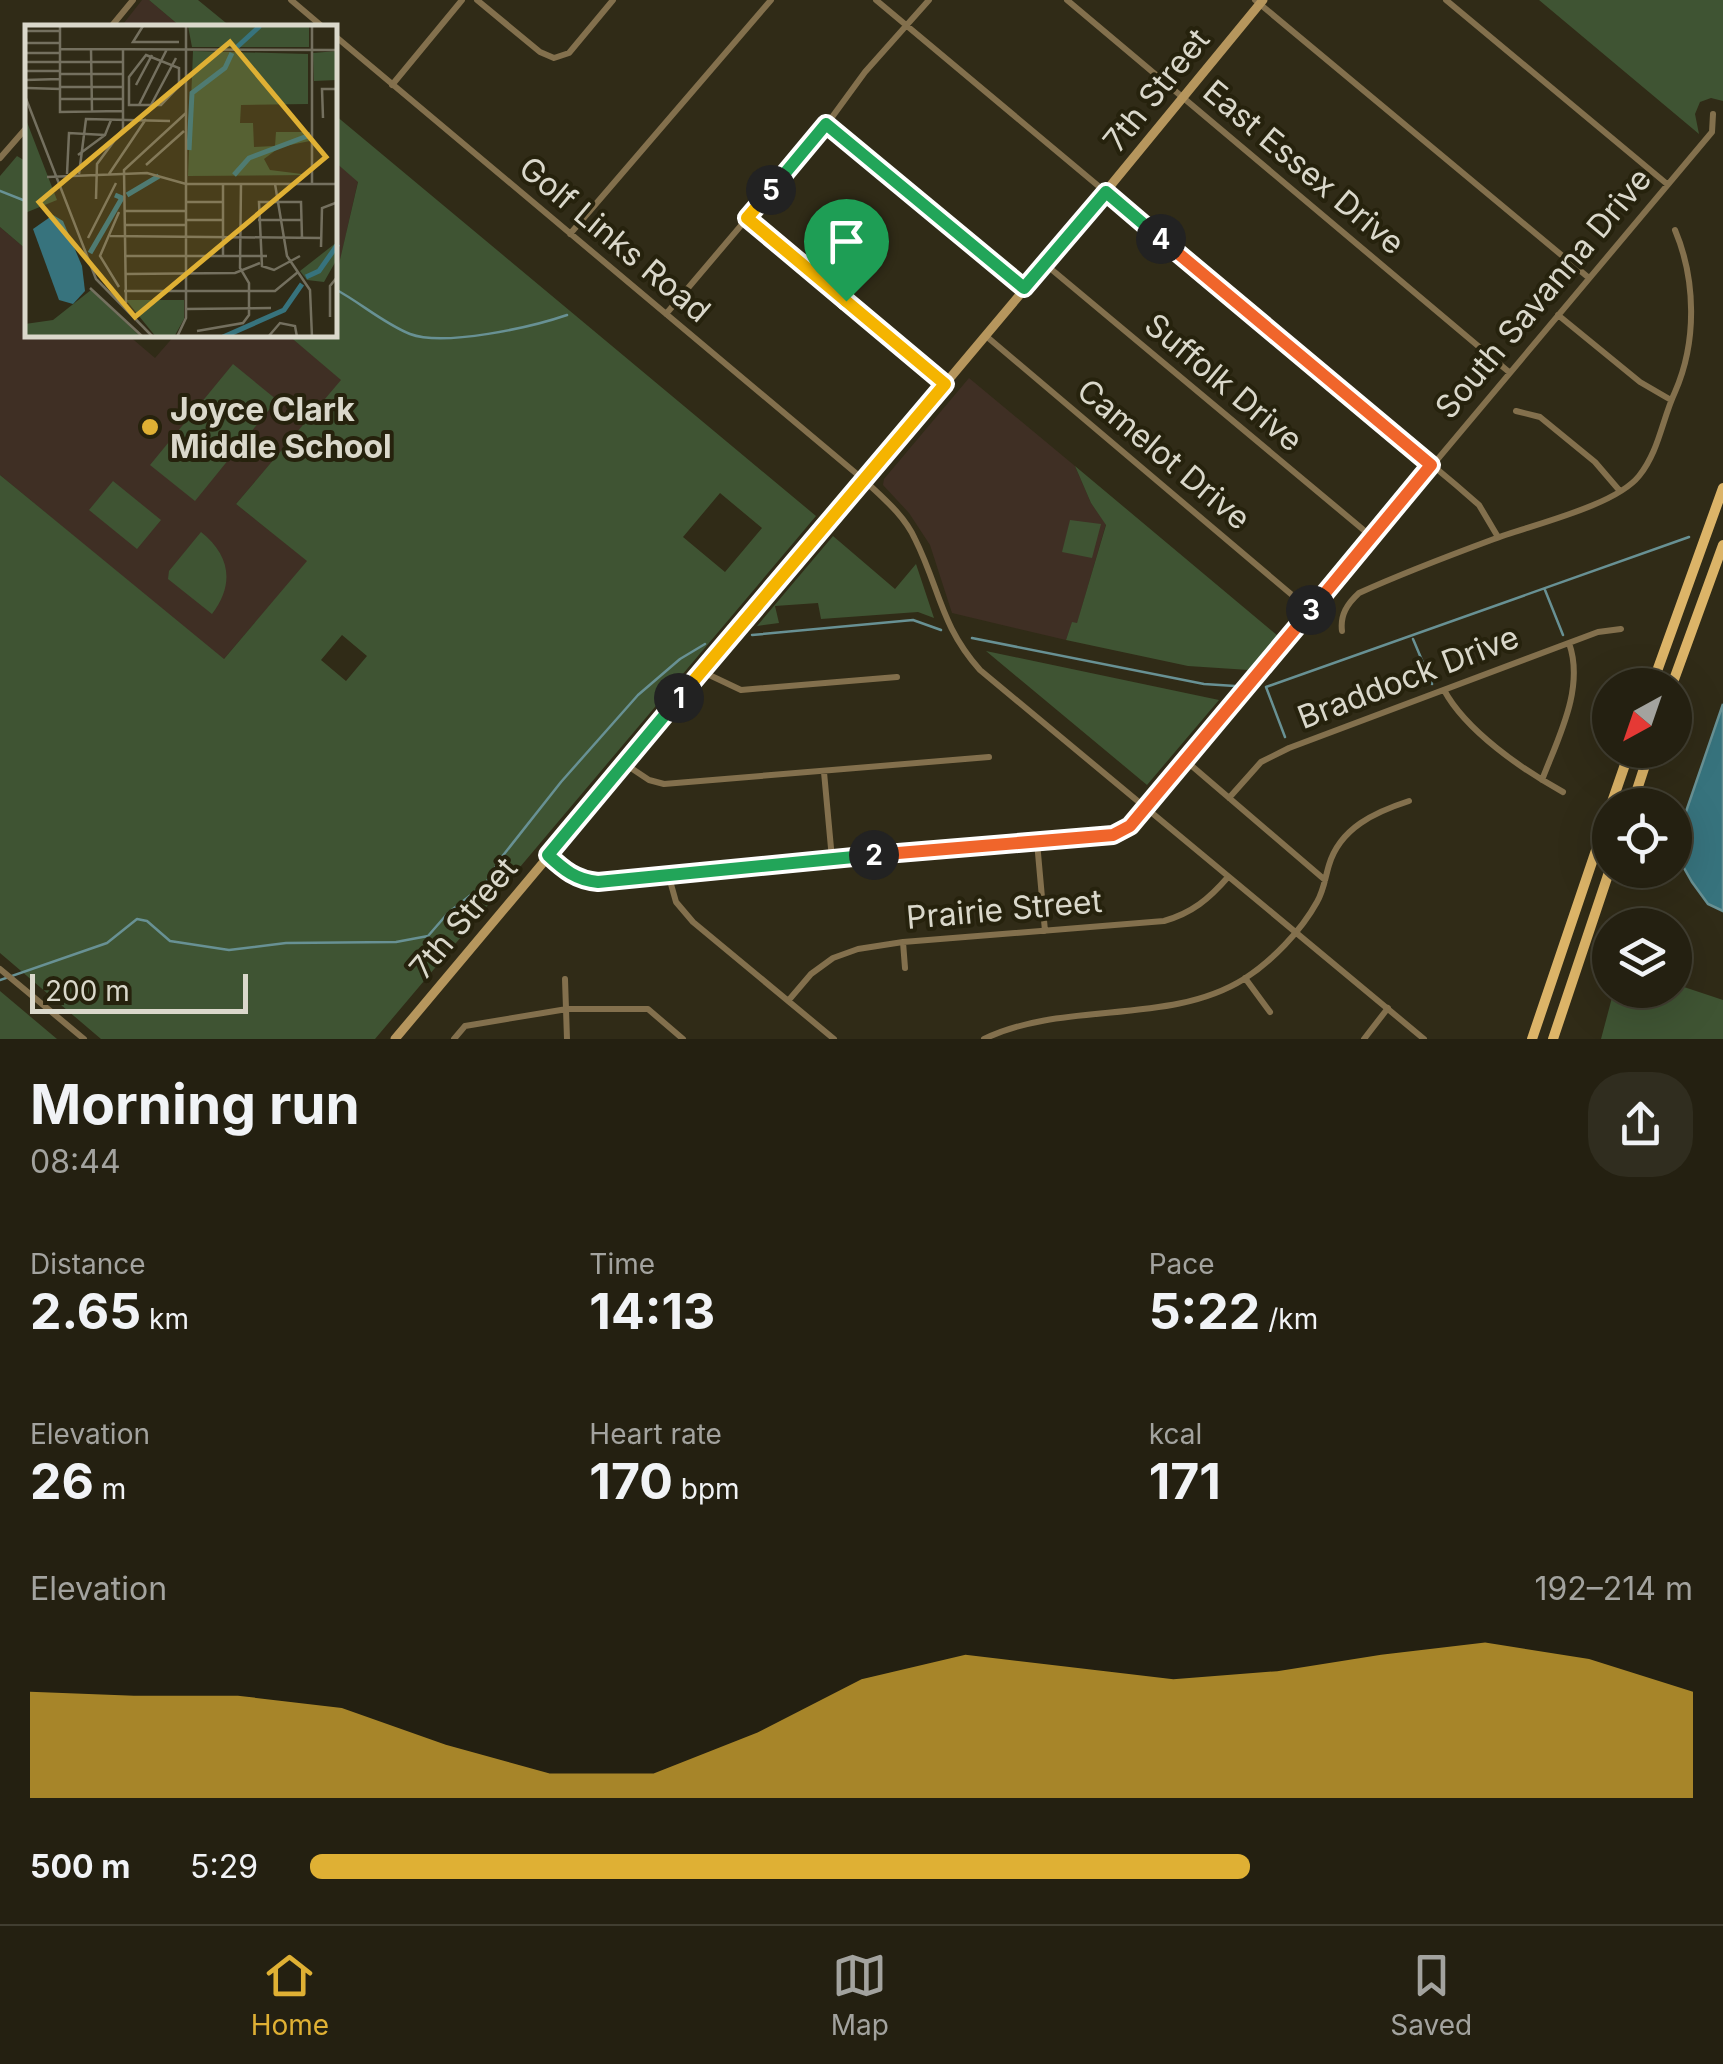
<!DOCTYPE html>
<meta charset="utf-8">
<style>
body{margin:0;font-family:Inter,sans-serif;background:#302d1f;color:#f1f3f6;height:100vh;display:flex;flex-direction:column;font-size:38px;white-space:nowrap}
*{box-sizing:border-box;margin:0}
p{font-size:32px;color:#a3a39f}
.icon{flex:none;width:55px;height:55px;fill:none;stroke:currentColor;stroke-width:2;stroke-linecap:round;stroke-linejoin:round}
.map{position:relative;height:1039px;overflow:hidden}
.panel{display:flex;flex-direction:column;background:#242011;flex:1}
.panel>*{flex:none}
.needle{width:65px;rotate:220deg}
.fabs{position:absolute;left:1592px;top:668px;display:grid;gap:20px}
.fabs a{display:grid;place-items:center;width:100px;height:100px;border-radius:50%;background:#242011;box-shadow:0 10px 40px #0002,0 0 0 2px #413e31;font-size:50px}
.scale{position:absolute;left:30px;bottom:25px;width:218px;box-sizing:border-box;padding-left:10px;border:5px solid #dad8cb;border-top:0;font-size:28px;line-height:35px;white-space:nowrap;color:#dad8cb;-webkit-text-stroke:8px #26220d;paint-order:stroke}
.pin{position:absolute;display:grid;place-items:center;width:85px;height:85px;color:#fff;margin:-102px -42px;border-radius:50% 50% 50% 0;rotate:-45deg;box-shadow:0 0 10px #0007}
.pin .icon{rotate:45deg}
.km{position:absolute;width:50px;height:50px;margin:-25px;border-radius:50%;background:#222;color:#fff;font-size:28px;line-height:50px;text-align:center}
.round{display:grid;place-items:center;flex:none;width:105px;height:105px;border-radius:40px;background:#302d1f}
.summary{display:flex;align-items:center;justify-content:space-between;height:170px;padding:0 30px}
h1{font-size:55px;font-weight:700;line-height:75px}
.figures{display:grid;grid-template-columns:repeat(3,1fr);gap:15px;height:170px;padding:10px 30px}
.figures div{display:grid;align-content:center}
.figures b{font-size:50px;font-weight:700}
.figures small{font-size:28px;font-weight:400}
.figures p{font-size:28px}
.chart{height:280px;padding:20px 30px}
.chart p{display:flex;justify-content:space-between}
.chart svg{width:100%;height:180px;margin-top:10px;fill:#dfb034;opacity:.7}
ul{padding:0 30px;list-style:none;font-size:32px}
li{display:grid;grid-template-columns:160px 120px 1fr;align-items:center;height:75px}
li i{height:25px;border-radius:12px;background:#dfb034}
.dock{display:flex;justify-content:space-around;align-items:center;height:140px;border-top:2px solid #413e31;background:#242011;font-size:28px;color:#a3a39f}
.dock a{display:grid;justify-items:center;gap:5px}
.dock .active{color:#dfb034}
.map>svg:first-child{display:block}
.education{fill:#3f2f24}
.green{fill:#3f5433;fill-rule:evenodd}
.water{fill:#37737d;stroke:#689194;stroke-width:2.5}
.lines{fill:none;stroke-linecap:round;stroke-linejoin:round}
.stream{stroke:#689194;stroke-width:2.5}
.street{stroke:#83704d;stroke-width:6}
.secondary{stroke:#b6965d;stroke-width:9}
.primary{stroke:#dcb468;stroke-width:10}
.split-1-casing{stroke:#fff;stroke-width:20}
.split-2-casing{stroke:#fff;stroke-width:20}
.split-3-casing{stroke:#fff;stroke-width:20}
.split-4-casing{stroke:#fff;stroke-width:20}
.split-5-casing{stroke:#fff;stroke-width:20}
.split-6-casing{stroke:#fff;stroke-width:20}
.split-1{stroke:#f5b400;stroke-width:12}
.split-2{stroke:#22a559;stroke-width:12}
.split-3{stroke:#f0652b;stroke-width:12}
.split-4{stroke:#f0652b;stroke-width:12}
.split-5{stroke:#22a559;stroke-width:12}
.split-6{stroke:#f5b400;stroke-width:12}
.poi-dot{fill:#dfb034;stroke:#26220d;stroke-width:4}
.labels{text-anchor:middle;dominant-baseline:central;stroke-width:8;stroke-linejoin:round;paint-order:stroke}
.street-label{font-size:32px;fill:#dad8cb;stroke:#26220d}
.poi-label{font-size:32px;font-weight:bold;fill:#dad8cb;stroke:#26220d;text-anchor:start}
.inset-river{fill:none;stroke:#37737d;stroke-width:5}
.inset-road{fill:none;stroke:#74705f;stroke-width:2.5}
.view{fill:#dfb034;fill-opacity:0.15;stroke:#dfb034;stroke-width:5}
.inset-edge{fill:none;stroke:#dad8cb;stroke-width:5}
</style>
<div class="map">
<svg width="1723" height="1039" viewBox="0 0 1723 1039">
<rect width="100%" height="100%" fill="#302b17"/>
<path class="education" d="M142,0H149L181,27L120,28Z
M335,162L358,181L339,265L335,264Z
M0,227L27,250L28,335H128L155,358L175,335H288L342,380L236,504L308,561L223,660L0,475Z
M969,378L1075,466L1091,503L1106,524L1077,624L1072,623L1066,640L952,613L930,545L909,513L883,485L884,479Z"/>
<path class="green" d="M149,0H198L231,27H181Z
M1539,0H1723V101L1711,98L1700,102L1695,114L1699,134Z
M335,115L816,516L375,1039H101L0,953V475L224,659L307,561L236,504L341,380L288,335H335V264H339L358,182L335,162ZM720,493L762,528L725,572L683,537ZM342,635L367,656L346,681L321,660Z
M17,156L27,162V250L0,227V176Z
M233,364L277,400L195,501L150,465Z
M1075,466L1278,636L1249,670L1188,666L1066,640L1072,622L1077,623L1106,525L1091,503Z
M113,481L161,520L137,549L89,510Z
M1070,520L1101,524L1092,558L1062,552Z
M201,532C230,555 235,584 212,614L168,579L169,571Z
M833,536L895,589L916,564L934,618L918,612L821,619L818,603L775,606L779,623L757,626Z
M986,651L1219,700L1147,785Z
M1675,984L1723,1000V1039H1601L1614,990H1675Z
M0,991L57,1039H0Z"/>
<path class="water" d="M1723,704V911L1708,904L1692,882L1680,861L1679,832Z"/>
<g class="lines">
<path class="stream" d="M0,191L28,202
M335,289C361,303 383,323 410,334C444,347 532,327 567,315
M1545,590L1563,635
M752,635L913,620L941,630
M972,638L1204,684L1235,686
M1413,639L1432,684
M1285,737L1266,687L1689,537
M0,980L107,943L137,919L147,921L170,941L229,950L286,943L396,942L428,936L448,913L486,883L501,858L561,782L638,695L680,659L705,644"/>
<path class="street" d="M291,0L324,28
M477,0L540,52L554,58L569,53L613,0
M876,0L1456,485L1479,505L1498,537
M1067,0L1509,372
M1255,0L1589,278
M1446,0L1667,184
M110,28L133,0
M335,36L864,480C883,498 904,515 915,539C940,589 940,625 980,670L1424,1039
M392,85L462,0
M827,124L1024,288
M0,158L28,126
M747,218L945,383
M570,234L771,0
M1045,264L1372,537
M666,314L827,124L865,72L929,0
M1558,315L1640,382L1671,400
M986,336L1311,611
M1516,411L1540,417L1595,462L1619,490
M1342,631C1340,615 1347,604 1359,593C1403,573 1448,556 1494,539C1531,525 1615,506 1639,476C1659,451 1662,420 1675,392C1697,342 1696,280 1675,230
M703,672L741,690L897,677
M1444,690C1466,731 1523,770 1563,792
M1186,761L1325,880
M625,764L649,780L664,784L989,757
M824,772L832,859
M1542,780C1558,738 1585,688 1569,643
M1229,798L1261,762L1289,748L1598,632L1621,629
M1037,842L1045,931
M548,855L574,877L597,883L1113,835L1130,826L1712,132L1713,114
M669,877L676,902L693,922L834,1039
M903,942L905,968
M0,969L84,1039
M1245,978L1270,1012
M565,979L567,1039
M788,1001L811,974L833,958L858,949L903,942L1164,921C1192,913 1209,899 1228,877
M454,1039L465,1026L567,1009H648L683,1039
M984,1039C1065,1000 1169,1026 1244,979C1272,961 1301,931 1317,902C1324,890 1325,878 1329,865C1340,828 1375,812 1409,801
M1364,1039L1388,1008"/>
<path class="secondary" d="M395,1039L1065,241L1263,0"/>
<path class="primary" d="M1652,685L1723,488
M1672,685L1723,545
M1611,805L1630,750
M1632,805L1650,750
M1532,1039L1610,809
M1553,1039L1610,869"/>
</g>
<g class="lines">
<defs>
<path id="split-1" d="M679,698L945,384L846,301"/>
<path id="split-2" d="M679,698L548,855C564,870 576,880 598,882L874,855"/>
<path id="split-3" d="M874,855L1113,835L1130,826L1311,610"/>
<path id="split-4" d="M1161,239L1431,465L1311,610"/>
<path id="split-5" d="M771,190L826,124L1024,288L1106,192L1161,239"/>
<path id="split-6" d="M771,190L747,218L846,301"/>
</defs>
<use href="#split-1" class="split-1-casing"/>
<use href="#split-2" class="split-2-casing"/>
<use href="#split-3" class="split-3-casing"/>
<use href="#split-4" class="split-4-casing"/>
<use href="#split-5" class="split-5-casing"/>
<use href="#split-6" class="split-6-casing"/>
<use href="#split-1" class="split-1"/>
<use href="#split-2" class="split-2"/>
<use href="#split-3" class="split-3"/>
<use href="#split-4" class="split-4"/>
<use href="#split-5" class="split-5"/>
<use href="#split-6" class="split-6"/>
</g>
<circle class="poi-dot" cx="150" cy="427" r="10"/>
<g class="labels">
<g class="street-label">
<text transform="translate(1156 90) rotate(-51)">7th Street</text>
<text transform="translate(1304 167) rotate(40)">East Essex Drive</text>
<text transform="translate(615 239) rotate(40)">Golf Links Road</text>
<text transform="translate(1543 293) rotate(-50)">South Savanna Drive</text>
<text transform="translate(1224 382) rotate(40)">Suffolk Drive</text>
<text transform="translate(1164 454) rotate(40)">Camelot Drive</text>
<text transform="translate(1408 677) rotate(-21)">Braddock Drive</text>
<text transform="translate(1004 909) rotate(-5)">Prairie Street</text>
<text transform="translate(463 918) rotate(-50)">7th Street</text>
</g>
<g class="poi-label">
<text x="170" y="409">Joyce Clark<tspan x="170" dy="37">Middle School</tspan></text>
</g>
</g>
<g transform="translate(25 25)">
<rect width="312" height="312" fill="#302b17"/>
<path d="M163,1H284V22H167ZM168,26L283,29V79L216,80L215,98H228L229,122L250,121L251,107H285V116L255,122L239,134L245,145L285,150L163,151ZM312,26V55L289,56L288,28ZM0,92L32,175L0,188ZM312,217V234L299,257L282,255L275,246ZM66,265L116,312H0V299L28,295ZM101,275H159V294L149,312H131Z" fill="#3f5433"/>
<path d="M28,190L38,196L57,241L60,266L48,279L34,275L8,204Z" fill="#37737d"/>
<path class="inset-river" d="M212,22L235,1M164,125L167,68L200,43L207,28M209,150L224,133L285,110M102,170L134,151M65,228L97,173L90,170M281,252L294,246L313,219M198,312L259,285L277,259"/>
<path class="inset-road" d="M35,1V87L98,86M118,1L108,17H154M0,6H35M0,18H35M35,24L313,25M66,24L67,86M0,28H35M121,30L154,43V61L136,80H104V52ZM0,37H97M0,46H35M36,49H98M0,55L35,54M111,60L127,30M36,62H98M2,63L36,64M0,71L71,254L128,312M35,74H97M114,80L142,24M126,80L151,33M298,93L297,64H313M53,130L80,110L86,95M121,140L159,106M42,149L44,108L80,110M54,149L61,94L145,96M84,149L121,94M22,152L122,148L161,159H313M287,158V1M250,159L262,231L285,265L287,312M71,174L72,139L98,104V24M161,177H198M99,186H161M94,187L75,231L94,262M161,195H198M233,195H277M99,200H161M85,211L296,213M63,213L91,158M296,222L297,183L313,177M99,231H242M198,231V159M275,231L249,245L237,241L234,177H276L277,213M100,249L210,248L235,238M65,263L118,312M99,266H250L273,247M101,278L99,145L161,88M161,284L246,283M305,292V261L313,251M172,306L218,298L224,290V258L215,243L216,159M152,312L161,293V1M243,312L255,298L270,301L272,312"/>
<path class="view" d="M205,17L301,132L110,292L14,177Z"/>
<rect width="312" height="312" class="inset-edge"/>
</g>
</svg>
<div class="fabs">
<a><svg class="needle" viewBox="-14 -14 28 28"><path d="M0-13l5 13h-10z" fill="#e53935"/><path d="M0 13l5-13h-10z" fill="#a3a39f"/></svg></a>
<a><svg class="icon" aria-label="locate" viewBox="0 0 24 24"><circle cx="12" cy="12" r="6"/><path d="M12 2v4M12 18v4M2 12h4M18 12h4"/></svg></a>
<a><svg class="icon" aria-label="layers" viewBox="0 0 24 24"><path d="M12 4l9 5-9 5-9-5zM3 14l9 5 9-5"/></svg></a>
</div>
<div class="scale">200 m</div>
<div class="pin" style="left:846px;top:301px;background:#1e9e55"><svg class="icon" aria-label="arrive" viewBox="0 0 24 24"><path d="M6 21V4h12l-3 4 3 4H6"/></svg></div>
<b class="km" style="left:679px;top:698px">1</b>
<b class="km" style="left:874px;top:855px">2</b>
<b class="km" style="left:1311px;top:610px">3</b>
<b class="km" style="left:1161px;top:239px">4</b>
<b class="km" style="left:771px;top:190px">5</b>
</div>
<section class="panel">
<div class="summary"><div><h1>Morning run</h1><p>08:44</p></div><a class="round"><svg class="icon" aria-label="share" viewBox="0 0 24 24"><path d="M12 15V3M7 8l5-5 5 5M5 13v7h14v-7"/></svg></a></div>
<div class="figures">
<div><p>Distance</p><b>2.65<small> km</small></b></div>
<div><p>Time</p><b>14:13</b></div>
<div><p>Pace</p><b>5:22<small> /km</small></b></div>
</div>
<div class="figures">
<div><p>Elevation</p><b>26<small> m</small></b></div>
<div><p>Heart rate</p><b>170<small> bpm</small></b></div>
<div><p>kcal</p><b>171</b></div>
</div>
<div class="chart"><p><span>Elevation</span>192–214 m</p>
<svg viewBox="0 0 160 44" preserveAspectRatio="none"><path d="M0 44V18L10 19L20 19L30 22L40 31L50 38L60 38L70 28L80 15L90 9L100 12L110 15L120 13L130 9L140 6L150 10L160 18V44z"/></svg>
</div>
<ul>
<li><b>500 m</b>5:29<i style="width:68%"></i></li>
</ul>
</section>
<nav class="dock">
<a class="active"><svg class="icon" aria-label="home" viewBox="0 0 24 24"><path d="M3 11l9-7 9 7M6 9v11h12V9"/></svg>Home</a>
<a><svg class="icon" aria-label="map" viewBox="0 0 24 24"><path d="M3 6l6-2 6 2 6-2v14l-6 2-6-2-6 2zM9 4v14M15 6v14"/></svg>Map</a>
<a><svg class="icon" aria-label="saved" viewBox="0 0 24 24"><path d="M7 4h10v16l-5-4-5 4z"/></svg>Saved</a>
</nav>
